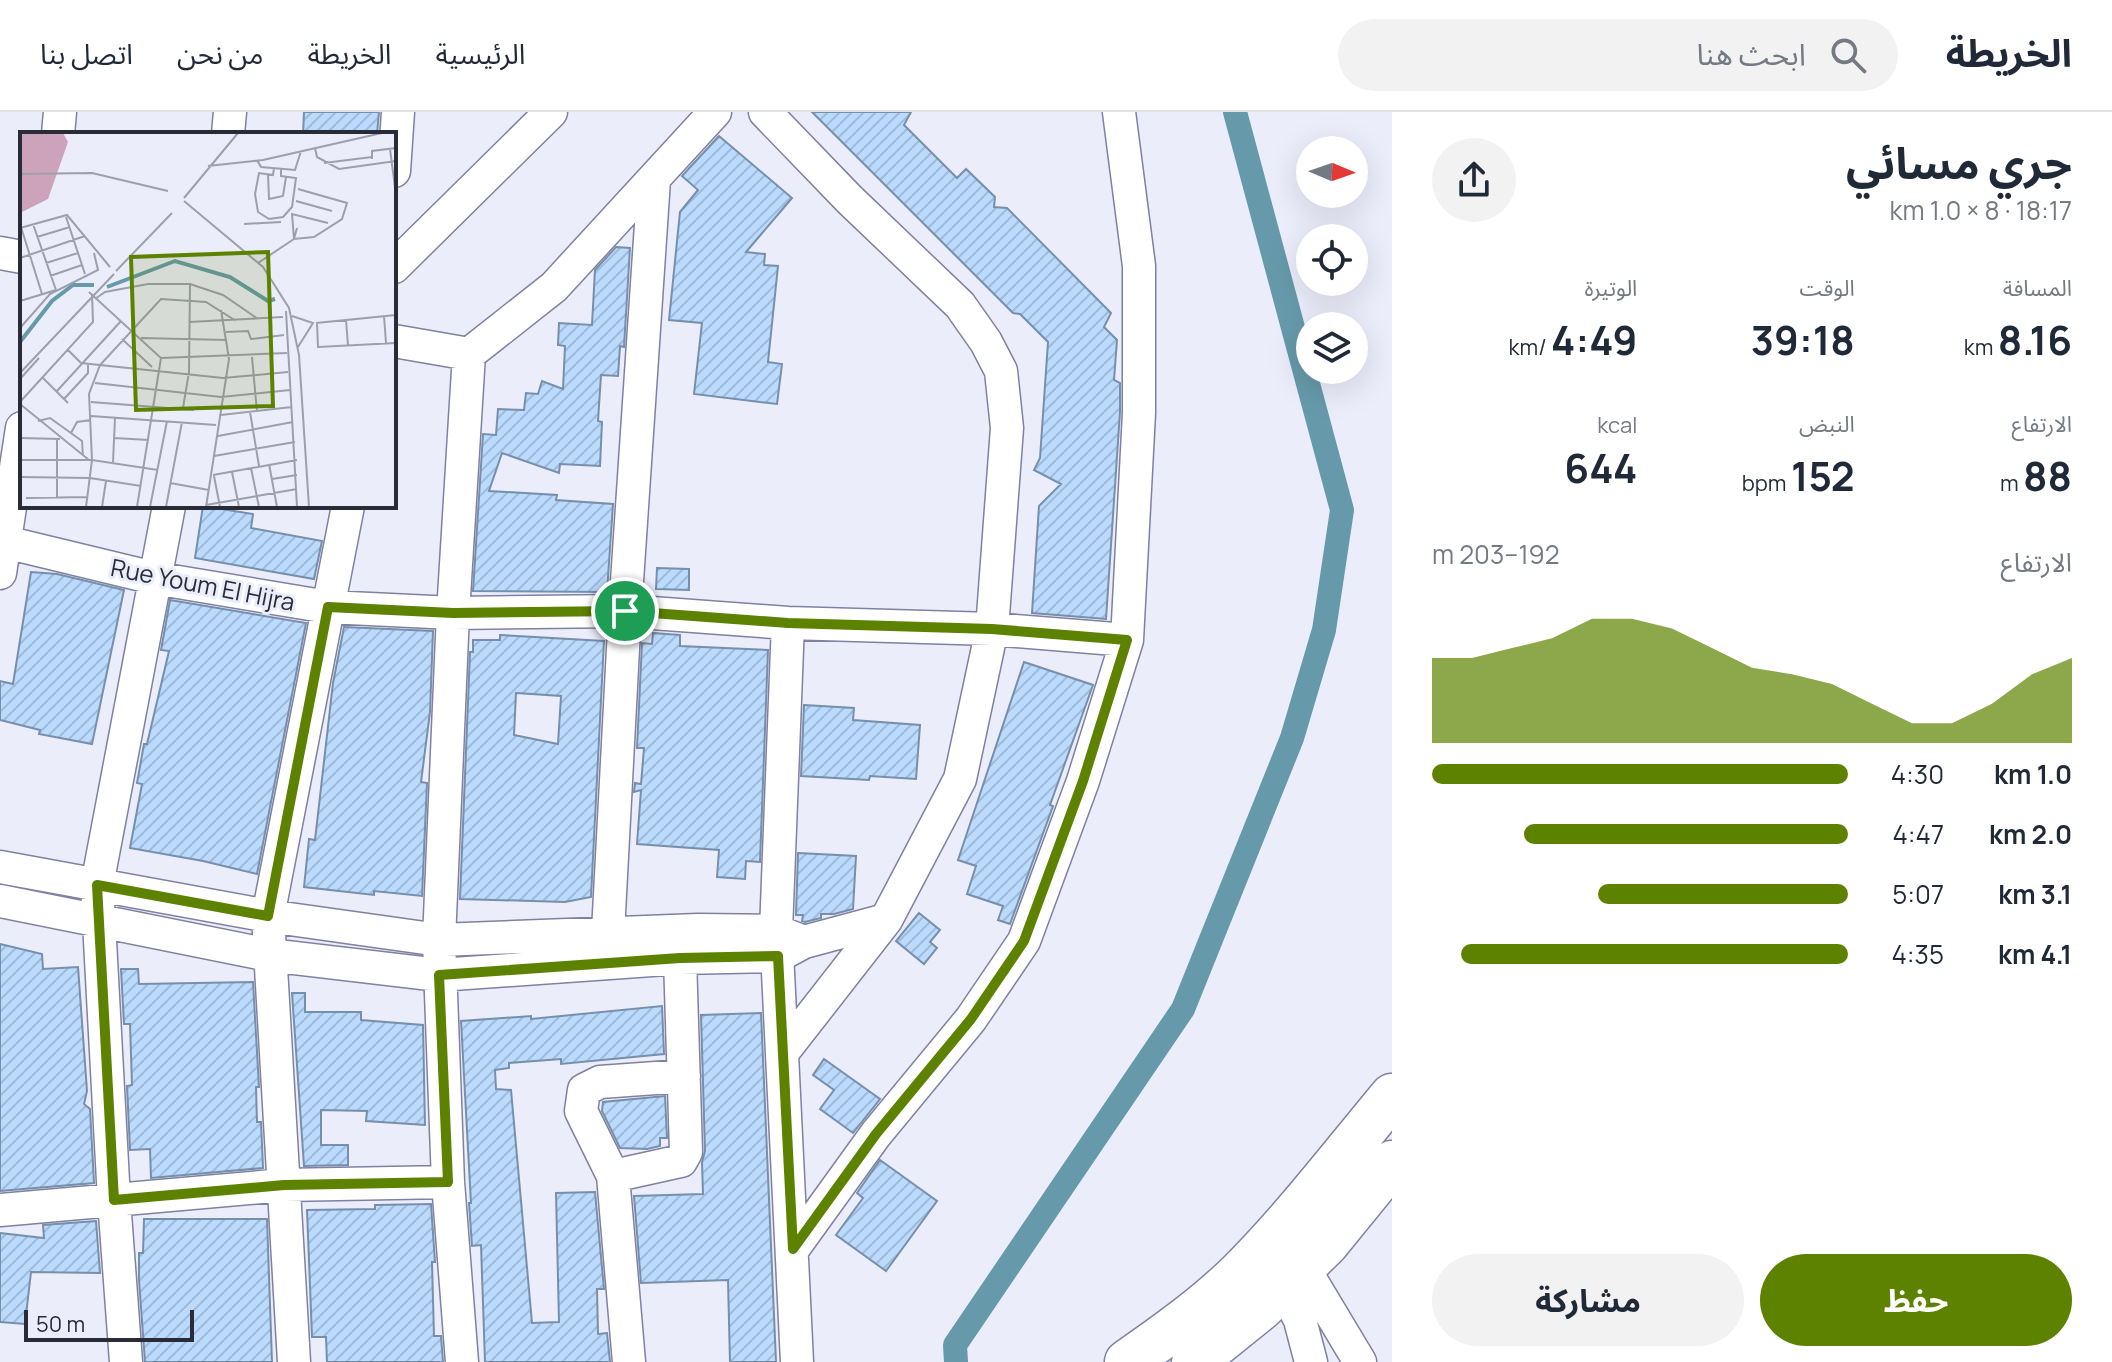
<!DOCTYPE html>
<html lang="ar">
<meta charset="utf-8">
<style>
body{margin:0;font-family:Manrope,"Noto Sans Arabic",sans-serif;background:#f2f2f3;color:#1f2937;direction:rtl;height:100vh;display:flex;flex-direction:column;font-size:30px;white-space:nowrap}
*{box-sizing:border-box;margin:0}
p{font-size:26px;color:#747a83}
.icon{flex:none;width:44px;height:44px;fill:none;stroke:currentColor;stroke-width:2;stroke-linecap:round;stroke-linejoin:round}
.map{position:relative;flex:1;overflow:hidden;direction:ltr}
.details{display:flex;flex-direction:column;background:#fff;width:720px}
.details>*{flex:none}
.needle{width:52px;rotate:92deg}
.buttons{position:absolute;left:1296px;top:24px;display:grid;gap:16px}
.buttons a{display:grid;place-items:center;width:72px;height:72px;border-radius:50%;background:#fff;box-shadow:0 8px 32px #0002;font-size:40px}
.scale{position:absolute;left:24px;bottom:20px;width:170px;box-sizing:border-box;padding-left:8px;border:4px solid #2a2b38;border-top:0;font-size:22px;line-height:28px;white-space:nowrap;color:#2a2b38;-webkit-text-stroke:6px #ebedfb;paint-order:stroke}
.pin{position:absolute;display:grid;place-items:center;width:68px;height:68px;color:#fff;margin:-34px;border:4px solid #fff;border-radius:50%;box-shadow:0 2px 8px #0007}
.round{display:grid;place-items:center;flex:none;width:84px;height:84px;border-radius:42px;background:#f2f2f3}
.overview{display:flex;align-items:center;justify-content:space-between;height:136px;padding:0 40px}
h1{font-size:44px;font-weight:700;line-height:60px}
.stats{display:grid;grid-template-columns:repeat(3,1fr);gap:12px;height:136px;padding:8px 40px}
.stats div{display:grid;align-content:center}
.stats b{font-size:40px;font-weight:700}
.stats small{font-size:22px;font-weight:400}
.stats p{font-size:22px}
.chart{height:224px;padding:16px 40px}
.chart p{display:flex;justify-content:space-between}
.chart svg{width:100%;height:144px;margin-top:8px;fill:#5d8200;opacity:.7}
.button{display:flex;gap:16px;margin-top:auto;padding:16px 40px}
.button a{flex:1;height:92px;border-radius:48px;background:#5d8200;color:#fff;font-size:32px;font-weight:700;line-height:92px;text-align:center}
.button a+a{background:#f2f2f3;color:#1f2937}
ul{padding:0 40px;list-style:none;font-size:26px}
li{display:grid;grid-template-columns:128px 96px 1fr;align-items:center;height:60px}
li i{height:20px;border-radius:10px;background:#5d8200}
header{display:flex;align-items:center;gap:48px;box-sizing:border-box;height:112px;padding:0 40px;background:#fff;border-bottom:2px solid #e0e1e3}
header strong{font-size:38px}
nav{display:flex;gap:44px;margin-inline-start:auto;font-size:28px}
.search{width:560px;height:72px;background:#f2f2f3;display:flex;align-items:center;gap:20px;box-sizing:border-box;padding:0 28px;border-radius:44px;color:#747a83;font-size:30px}
main{display:flex;flex:1;min-height:0}
.map>svg:first-child{display:block}
.lines{fill:none;stroke-linecap:round;stroke-linejoin:round}
.canal{stroke:#669aaa;stroke-width:24}
.building{fill:url(#building-hatch);stroke:#778faa;stroke-width:2;fill-rule:evenodd}
.minor-casing{stroke:#7f81a1;stroke-width:35}
.highway-casing{stroke:#7f81a1;stroke-width:47}
.minor{stroke:#fff;stroke-width:32}
.highway{stroke:#fff;stroke-width:44}
.route-casing{stroke:#fff;stroke-width:16}
.route{stroke:#5d8200;stroke-width:10}
.labels{text-anchor:middle;dominant-baseline:central;stroke-width:6;stroke-linejoin:round;paint-order:stroke}
.street-label{font-size:24px;fill:#2a2b38;stroke:#ebedfb}
.inset-river{fill:none;stroke:#669aaa;stroke-width:4}
.inset-road{fill:none;stroke:#9e9fad;stroke-width:2}
.view{fill:#5d8200;fill-opacity:0.15;stroke:#5d8200;stroke-width:4}
.inset-edge{fill:none;stroke:#2a2b38;stroke-width:4}
</style>
<header>
<strong>الخريطة</strong>
<div class="search"><svg class="icon" aria-label="search" viewBox="0 0 24 24"><circle cx="10" cy="10" r="6"/><path d="M15 15l6 6"/></svg>ابحث هنا</div>
<nav><a>الرئيسية</a><a>الخريطة</a><a>من نحن</a><a>اتصل بنا</a></nav>
</header>
<main>
<section class="details">
<div class="overview"><div><h1>جري مسائي</h1><p>18:17 · 8 × 1.0 km</p></div><a class="round"><svg class="icon" aria-label="share" viewBox="0 0 24 24"><path d="M12 15V3M7 8l5-5 5 5M5 13v7h14v-7"/></svg></a></div>
<div class="stats">
<div><p>المسافة</p><b>8.16<small> km</small></b></div>
<div><p>الوقت</p><b>39:18</b></div>
<div><p>الوتيرة</p><b>4:49<small> /km</small></b></div>
</div>
<div class="stats">
<div><p>الارتفاع</p><b>88<small> m</small></b></div>
<div><p>النبض</p><b>152<small> bpm</small></b></div>
<div><p>kcal</p><b>644</b></div>
</div>
<div class="chart"><p><span>الارتفاع</span>192–203 m</p>
<svg viewBox="0 0 160 44" preserveAspectRatio="none"><path d="M0 44V18L10 18L20 15L30 12L40 6L50 6L60 9L70 15L80 21L90 23L100 26L110 32L120 38L130 38L140 32L150 23L160 18V44z"/></svg>
</div>
<ul>
<li><b>1.0 km</b>4:30<i style="width:100%"></i></li>
<li><b>2.0 km</b>4:47<i style="width:78%"></i></li>
<li><b>3.1 km</b>5:07<i style="width:60%"></i></li>
<li><b>4.1 km</b>4:35<i style="width:93%"></i></li>
</ul>
<div class="button"><a>حفظ</a><a>مشاركة</a></div>
</section>
<div class="map">
<svg width="1392" height="1250" viewBox="0 0 1392 1250">
<defs>
<pattern id="building-hatch" width="6" height="6" patternUnits="userSpaceOnUse" patternTransform="scale(2)"><rect width="6" height="6" fill="#badafe"/><path d="M-1 1l2-2M0 6l6-6M5 7l2-2" fill="none" stroke="#a0bbda"/></pattern>
</defs>
<rect width="100%" height="100%" fill="#ebedfb"/>
<g class="lines">
<path class="canal" d="M956,1250L955,1233L1183,897L1292,626L1324,518L1342,398L1235,0"/>
</g>
<path class="building" d="M304,0H379L377,22H303Z
M812,0H911L904,13L957,66L966,57L995,85L994,95L1007,96L1111,201L1104,215L1117,228L1114,268L1120,271V300L1106,507L1032,501L1039,394L1061,372L1034,358L1040,346L1048,230L1020,202L1013,201Z
M719,24L792,86L746,140L765,142L764,153L778,154L768,250L782,252L777,292L694,282L702,211L669,208L680,100L698,78L682,64Z
M616,135L630,136L624,235L620,234L618,264L601,263L598,309L602,310L600,354L560,352L559,361L502,341L489,379L557,383L556,388L613,392L607,480L473,479L483,322L496,323L498,297L524,298L526,281L538,282L542,269L563,277L565,234L558,233L559,211L592,213L595,158Z
M203,394L253,402L251,416L322,429L314,467L195,446Z
M657,456L689,457V478L656,477Z
M31,460L57,462L124,478L92,632L39,622L40,618L0,608V569L13,572Z
M170,488L306,511L257,762L203,749L130,736L142,672L137,671L144,632H147L169,539L161,538Z
M344,515L433,519L430,600L421,670L427,671L422,784L374,779V783L304,775L309,727L315,728L333,571Z
M653,521L680,523V534L768,538L760,750L746,749L745,767L717,765L719,738L637,732L641,678L634,680L635,671L641,672L644,636H637L642,531L652,532Z
M500,523L604,529L591,785L565,790L460,787L470,540H473V528H500ZM516,581L561,584L558,632L514,623Z
M1024,550L1093,573L1050,693L1053,694L1010,812L998,808L1003,794L967,782L976,754L958,748Z
M804,593L854,596L853,608L920,613L916,667L870,664L869,668L801,664Z
M798,741L856,744L853,797L834,802H821V806L805,810L802,809L803,803H796Z
M919,801L940,818L930,830L937,836L924,852L896,829Z
M0,832L42,842L43,857L78,855L87,979L84,992L90,997L94,1071L0,1079Z
M121,857H138L139,872L253,870L259,975H256L257,1010H261L263,1056L151,1066L150,1037L130,1038L127,974L132,973L130,912H124Z
M292,881H305V900H361V908L423,913L425,1013L366,1009L367,999L321,998V1033H348V1053L304,1054Z
M662,894L664,942L561,952V947L509,951V956L495,958L496,977L511,978L532,1211L559,1210L556,1081L595,1080L604,1177H597L598,1222L607,1221L610,1250H485L481,1133L472,1134L469,1091H471L461,909L531,904V907Z
M761,901L776,1250H730L728,1168L641,1171L634,1084L703,1082L702,1050L705,1039L701,903Z
M824,947L880,987L853,1021L820,997L834,978L813,963Z
M665,984L667,1026H660V1034L647,1037L620,1036L602,999L603,990Z
M880,1048L937,1089L886,1159L836,1123L863,1086L857,1081Z
M431,1092L435,1150H432L434,1224H441L443,1250H327L326,1225H312L307,1098L375,1097V1093Z
M144,1107H267L272,1250H145L139,1168V1141H143Z
M96,1109L100,1161L31,1160L25,1212L0,1210V1121L44,1126L43,1113Z"/>
<g class="lines">
<defs>
<path id="minor" d="M765,0L850,88L960,193L986,230L1001,259L1007,316L992,517L960,667L886,808L783,940
M58,22L60,0
M228,22L230,0
M394,59L398,0
M0,141L22,145
M394,155L551,0
M394,229L469,242L554,175L715,0
M5,430L154,466L328,495L453,501L625,499L788,511L992,517L1127,528
M0,461L22,316
M788,511L776,819L797,1250
M0,755L268,804L439,828L698,818L776,819L804,830
M0,789L269,843L439,863L680,846L778,844L804,830L886,808
M607,839L625,499L654,68
M613,1064L581,999L584,978L600,970L684,964
M0,1098L284,1073L448,1070
M793,1137L876,1022L971,907L1024,829L1083,669L1127,528L1139,301V154L1119,0
M1303,1155L1360,1250
M1283,1175L1300,1208L1311,1250
M126,1250L114,1088L97,773L169,394
M294,1250L268,804L348,394
M462,1250L448,1070L439,828L453,501L469,242
M629,1250L613,1064L681,1049L686,1040L680,846"/>
<path id="highway" d="M1127,1250C1166,1223 1205,1195 1239,1162C1294,1107 1342,1044 1392,984
M1194,1250L1261,1196L1327,1131L1392,1051"/>
</defs>
<use href="#minor" class="minor-casing"/>
<use href="#highway" class="highway-casing"/>
<use href="#minor" class="minor"/>
<use href="#highway" class="highway"/>
</g>
<g class="lines">
<defs>
<path id="route" d="M328,495L453,501L625,499L788,511L992,517L1127,528L1083,669L1024,829L971,907L876,1022L793,1137L778,844L680,846L439,863L448,1070L284,1073L114,1088L97,773L268,804Z"/>
</defs>
<use href="#route" class="route-casing"/>
<use href="#route" class="route"/>
</g>
<g class="labels">
<g class="street-label">
<text transform="translate(203 472) rotate(11)">Rue Youm El Hijra</text>
</g>
</g>
<g transform="translate(20 20)">
<rect width="376" height="376" fill="#ebedfb"/>
<path d="M0,1H43L48,10L28,67L0,81Z" fill="#cda3bb"/>
<path class="inset-river" d="M87,155L155,129L210,145L248,169L255,167M0,210L32,169L53,153H74"/>
<path class="inset-road" d="M295,16L297,25L319,37L376,29M370,17L376,63M352,27V19L376,16M237,28L241,35L275,38L281,19M304,31L352,25M188,34L243,28L362,1M254,36L253,43L239,41L235,62L238,80L249,87L263,85L272,75L276,46L261,44V37M0,42L72,41L148,59M248,42L249,67L263,64L266,45M278,57L327,71L322,87L294,105L274,107L272,82L308,91M164,66L218,1M164,69L243,135L269,176L279,223L289,375M276,69L312,79M46,85L65,142M224,92L261,90M1,95L22,162M0,96L47,83L90,135M17,105L50,95M0,126L65,104M26,131L58,121M238,131L274,107L277,96M96,139L152,81M30,144L62,133M69,160L141,226L117,375M75,167L85,160L128,152H170L203,163L238,187M0,169L36,158L13,92M266,179L277,375M272,184L293,191L278,215M364,184L366,211M326,188L328,213M169,190L263,185M296,191L376,183M297,191L298,215L376,211M0,196L30,162L78,138L74,121M206,200L228,199L231,207L264,203M121,206L207,208M102,207L132,235M48,218L61,231L203,246L268,240M232,225L237,280M141,226L267,221M0,241L94,142M23,246L48,271M0,247L19,226M75,251L201,265L270,258M37,259L101,189M44,267L68,241V232M0,270L73,190L72,163M71,270L174,278M0,272L69,328M163,276L169,240L170,152M230,280L239,334M201,283L272,275M71,284L196,293M18,289L30,286L62,309L63,324M51,301L57,290L71,288M198,304L273,290M0,306L40,307M94,306L129,308M37,308V366M194,324L275,310M0,328H72L138,338M93,330L95,286M249,332L257,375M231,336L239,375M212,340L219,375M193,343L277,328M194,344L200,375M0,345L70,346L121,354M252,347L277,343M150,351L189,358M6,366L68,365M186,373L277,357M66,375L72,328L69,262L80,233L141,167L186,170L216,189M82,375L86,349M130,375L147,289M146,375L162,290M186,375L209,227L201,178"/>
<path class="view" d="M248,120L253,274L116,278L111,125Z"/>
<rect width="376" height="376" class="inset-edge"/>
</g>
</svg>
<div class="buttons">
<a><svg class="needle" viewBox="-14 -14 28 28"><path d="M0-13l5 13h-10z" fill="#e53935"/><path d="M0 13l5-13h-10z" fill="#747a83"/></svg></a>
<a><svg class="icon" aria-label="locate" viewBox="0 0 24 24"><circle cx="12" cy="12" r="6"/><path d="M12 2v4M12 18v4M2 12h4M18 12h4"/></svg></a>
<a><svg class="icon" aria-label="layers" viewBox="0 0 24 24"><path d="M12 4l9 5-9 5-9-5zM3 14l9 5 9-5"/></svg></a>
</div>
<div class="scale">50 m</div>
<div class="pin" style="left:625px;top:499px;background:#1e9e55"><svg class="icon" aria-label="arrive" viewBox="0 0 24 24"><path d="M6 21V4h12l-3 4 3 4H6"/></svg></div>
</div>
</main>
